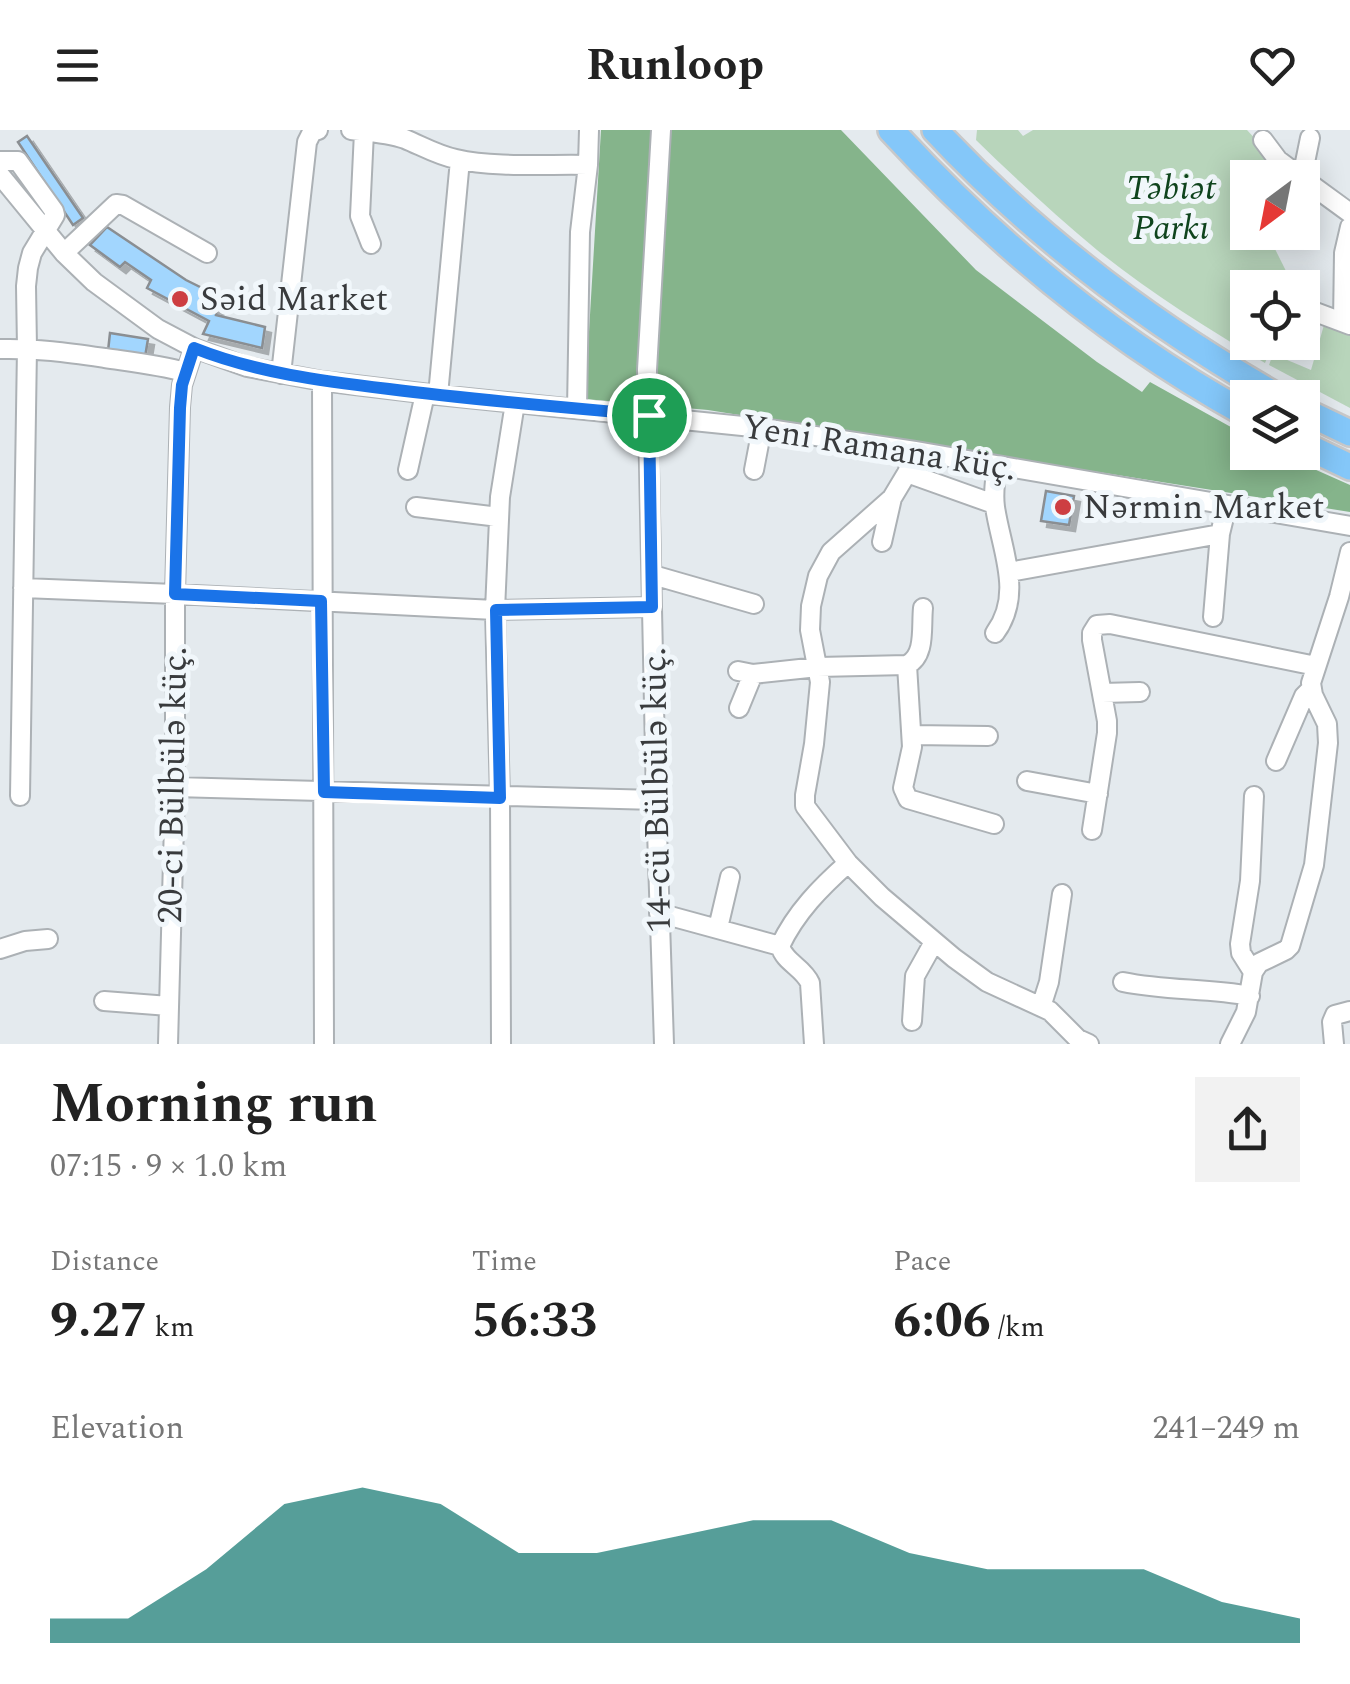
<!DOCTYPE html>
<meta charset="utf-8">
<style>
body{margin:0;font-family:Spectral,serif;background:#f2f2f2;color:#222;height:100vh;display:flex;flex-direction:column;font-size:38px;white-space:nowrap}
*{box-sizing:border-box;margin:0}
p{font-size:32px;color:#767676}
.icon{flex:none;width:55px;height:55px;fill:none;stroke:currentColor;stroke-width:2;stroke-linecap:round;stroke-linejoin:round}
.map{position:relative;height:914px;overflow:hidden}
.drawer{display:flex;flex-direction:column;background:#fff;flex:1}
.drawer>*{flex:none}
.needle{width:65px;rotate:212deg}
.buttons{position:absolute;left:1230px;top:30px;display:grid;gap:20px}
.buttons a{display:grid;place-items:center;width:90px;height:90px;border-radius:0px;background:#fff;box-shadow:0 5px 25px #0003;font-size:50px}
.pin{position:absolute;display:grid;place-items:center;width:85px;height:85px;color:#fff;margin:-42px;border:5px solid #fff;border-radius:50%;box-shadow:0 2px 10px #0007}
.round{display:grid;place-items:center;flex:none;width:105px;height:105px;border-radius:0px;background:#f2f2f2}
.overview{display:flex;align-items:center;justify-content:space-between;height:170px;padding:0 50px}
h1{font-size:55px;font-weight:700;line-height:75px}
.stats{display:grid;grid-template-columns:repeat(3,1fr);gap:15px;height:170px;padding:10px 50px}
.stats div{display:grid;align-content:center}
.stats b{font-size:50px;font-weight:700}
.stats small{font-size:28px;font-weight:400}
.stats p{font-size:28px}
.chart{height:280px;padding:20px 50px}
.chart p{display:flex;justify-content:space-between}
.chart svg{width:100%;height:180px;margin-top:10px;fill:#0f766e;opacity:.7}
header{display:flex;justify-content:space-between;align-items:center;height:130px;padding:0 50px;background:#fff;font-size:45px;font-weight:700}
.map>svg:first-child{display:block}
.green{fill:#b8d5bb}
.forest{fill:#85b48b}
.building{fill:#a2d6fe;stroke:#8a8e92;stroke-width:2.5;filter:url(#shadow)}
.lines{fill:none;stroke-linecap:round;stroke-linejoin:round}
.minor-casing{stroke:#acb1b5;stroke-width:22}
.highway-casing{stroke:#c8c8c9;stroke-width:30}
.minor{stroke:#fff;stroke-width:18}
.highway{stroke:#84c7f9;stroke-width:25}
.route-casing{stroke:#fff;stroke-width:20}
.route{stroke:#1a73e8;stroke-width:12}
.poi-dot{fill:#cd3e42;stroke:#f1f7fb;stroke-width:4}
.labels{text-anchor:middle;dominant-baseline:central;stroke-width:10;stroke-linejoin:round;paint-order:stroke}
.park-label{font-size:35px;font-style:italic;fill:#0f441d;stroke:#f1f7fb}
.poi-label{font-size:35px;fill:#393b3d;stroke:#f1f7fb;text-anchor:start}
.street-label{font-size:35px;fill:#393b3d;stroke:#f1f7fb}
</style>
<header><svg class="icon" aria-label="menu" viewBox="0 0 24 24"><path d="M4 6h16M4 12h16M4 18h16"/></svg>Runloop<svg class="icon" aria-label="heart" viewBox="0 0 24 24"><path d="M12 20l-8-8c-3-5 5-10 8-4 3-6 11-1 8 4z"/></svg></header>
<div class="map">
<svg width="1350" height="914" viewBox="0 0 1350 914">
<defs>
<filter id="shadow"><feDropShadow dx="6" dy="6" stdDeviation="0" flood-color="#0004"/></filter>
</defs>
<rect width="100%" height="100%" fill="#e4eaee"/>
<path class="green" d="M977,0H1018L1023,6L1033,0H1247C1263,18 1272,22 1265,47L1248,48V102L1267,103L1294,157L1248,158V212L1273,213L1265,233C1207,198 1149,162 1097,120C1055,85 1015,48 976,10Z
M1324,195L1350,205V278L1269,235L1273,224L1311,240Z"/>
<path class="forest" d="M601,0H841L976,140L1097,232L1142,262L1150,252L1247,306L1248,322L1278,323L1350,355V382L708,280L585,269Z"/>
<path class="building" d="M27,6L83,88L73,95L18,12Z
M107,97L186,150L220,167L216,185L265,197L262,218L203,204L209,191L147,158L151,150L125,132L120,137L90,115Z
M110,203L148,209L145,227L108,221Z
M1046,361L1074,366L1069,395L1041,391Z"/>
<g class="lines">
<defs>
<path id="minor" d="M351,0C369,2 388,3 405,9C422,16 437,25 456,29C495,38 548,34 588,35
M661,0L647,240L656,670L664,914
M364,2L360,86L371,114
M1263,10L1278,30L1302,48
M0,31H18L54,81L55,85L32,123L28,138L26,156L27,218L20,666
M0,45L64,123L94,152L158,199L194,218L247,237L322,251L438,265L762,298L915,321L1350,396
M1302,47L1310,8
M1302,48L1350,83
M64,123L116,74L123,75L207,123
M1302,177L1350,195
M1343,192L1344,123L1350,97
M0,219C36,218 70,223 105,228C132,232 159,235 185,242
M281,244L307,12L312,2L318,0
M322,251L324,914
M438,265L460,30
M577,279L580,102L588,35L589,0
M915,321L907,343L892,368L831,422L818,446L811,476L810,500L820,552L814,614L805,665V676L848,733L882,767L954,828L987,852L1050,881L1078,909L1089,914
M408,340L425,264
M754,340L762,298
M907,343L994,374
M416,377L499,387
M882,412L892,368
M1009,442L1220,404
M653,445L754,474
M23,458L175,464L495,480L652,477
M1213,487L1220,404L1227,375
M995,503C1024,464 1001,419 995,377C993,363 995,350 997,336
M907,535L912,617L903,658L908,669L994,694
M738,541L753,544L818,537L907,535C926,526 921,498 923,478
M1102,563L1140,562
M739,578L753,544
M912,605L988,606
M1276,631L1304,566L1311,559
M1027,651L1098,664
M175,657L656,670
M1092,700L1107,603V591L1092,510V503L1097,495L1110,494L1316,536
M659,783L780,816
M718,798L730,747
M0,819L25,811L48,809
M1253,842L1241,823L1240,814L1250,751L1254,666
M1123,852C1166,861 1208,858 1250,866
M104,871L169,876
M1041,877L1049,852L1062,764
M912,891L915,846L934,812
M168,914L175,657V464L180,277L182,255L194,218
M501,914L500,668L495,480L500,367L515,273
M814,914L810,853C803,837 785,833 780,816C796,782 821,757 848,733
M1230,914L1246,882L1253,842L1259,833L1286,820L1290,816L1314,735L1328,613L1327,594L1313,565L1311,553L1339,467L1350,422
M1334,914L1332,892L1335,885L1350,881"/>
<path id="highway" d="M891,0C995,113 1113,211 1248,285
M935,0C1036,108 1152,195 1280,268
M1302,280L1350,303
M1302,314L1350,337"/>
</defs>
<use href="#minor" class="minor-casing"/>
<use href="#highway" class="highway-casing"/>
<use href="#minor" class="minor"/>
<use href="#highway" class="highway"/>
</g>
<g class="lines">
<defs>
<path id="route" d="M194,218C257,243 322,251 389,259C475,270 562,277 649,285L652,477L496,480L500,668L324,662L321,471L175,464L180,278L182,255Z"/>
</defs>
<use href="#route" class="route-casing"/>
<use href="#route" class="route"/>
</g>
<g class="poi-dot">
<circle cx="180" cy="169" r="10"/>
<circle cx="1063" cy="377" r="10"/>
</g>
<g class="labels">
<g class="park-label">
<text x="1171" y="58">Təbiət<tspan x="1171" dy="40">Parkı</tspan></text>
</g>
<g class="poi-label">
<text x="200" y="169">Səid Market</text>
<text x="1083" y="377">Nərmin Market</text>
</g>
<g class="street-label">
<text transform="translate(879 318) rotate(9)">Yeni Ramana küç.</text>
<text transform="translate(173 655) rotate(-89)">20-ci Bülbülə küç.</text>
<text transform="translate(657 660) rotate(-91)">14-cü Bülbülə küç.</text>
</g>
</g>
</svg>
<div class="buttons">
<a><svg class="needle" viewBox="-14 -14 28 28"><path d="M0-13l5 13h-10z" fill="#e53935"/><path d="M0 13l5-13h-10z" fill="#767676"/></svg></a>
<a><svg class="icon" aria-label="locate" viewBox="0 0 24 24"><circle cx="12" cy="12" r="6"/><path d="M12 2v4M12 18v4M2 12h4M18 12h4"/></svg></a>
<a><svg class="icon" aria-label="layers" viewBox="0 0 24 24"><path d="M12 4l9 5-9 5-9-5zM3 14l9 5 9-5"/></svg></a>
</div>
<div class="pin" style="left:649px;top:285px;background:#1e9e55"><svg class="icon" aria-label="arrive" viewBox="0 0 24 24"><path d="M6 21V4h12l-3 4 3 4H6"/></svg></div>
</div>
<section class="drawer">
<div class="overview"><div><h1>Morning run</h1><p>07:15 · 9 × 1.0 km</p></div><a class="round"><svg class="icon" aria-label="share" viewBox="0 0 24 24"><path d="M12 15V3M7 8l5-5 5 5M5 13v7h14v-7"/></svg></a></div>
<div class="stats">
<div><p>Distance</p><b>9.27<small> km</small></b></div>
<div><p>Time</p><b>56:33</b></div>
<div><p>Pace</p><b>6:06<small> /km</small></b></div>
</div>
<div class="chart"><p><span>Elevation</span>241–249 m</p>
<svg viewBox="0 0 160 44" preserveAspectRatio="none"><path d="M0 44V38L10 38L20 26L30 10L40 6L50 10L60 22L70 22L80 18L90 14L100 14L110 22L120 26L130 26L140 26L150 34L160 38V44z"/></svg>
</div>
</section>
